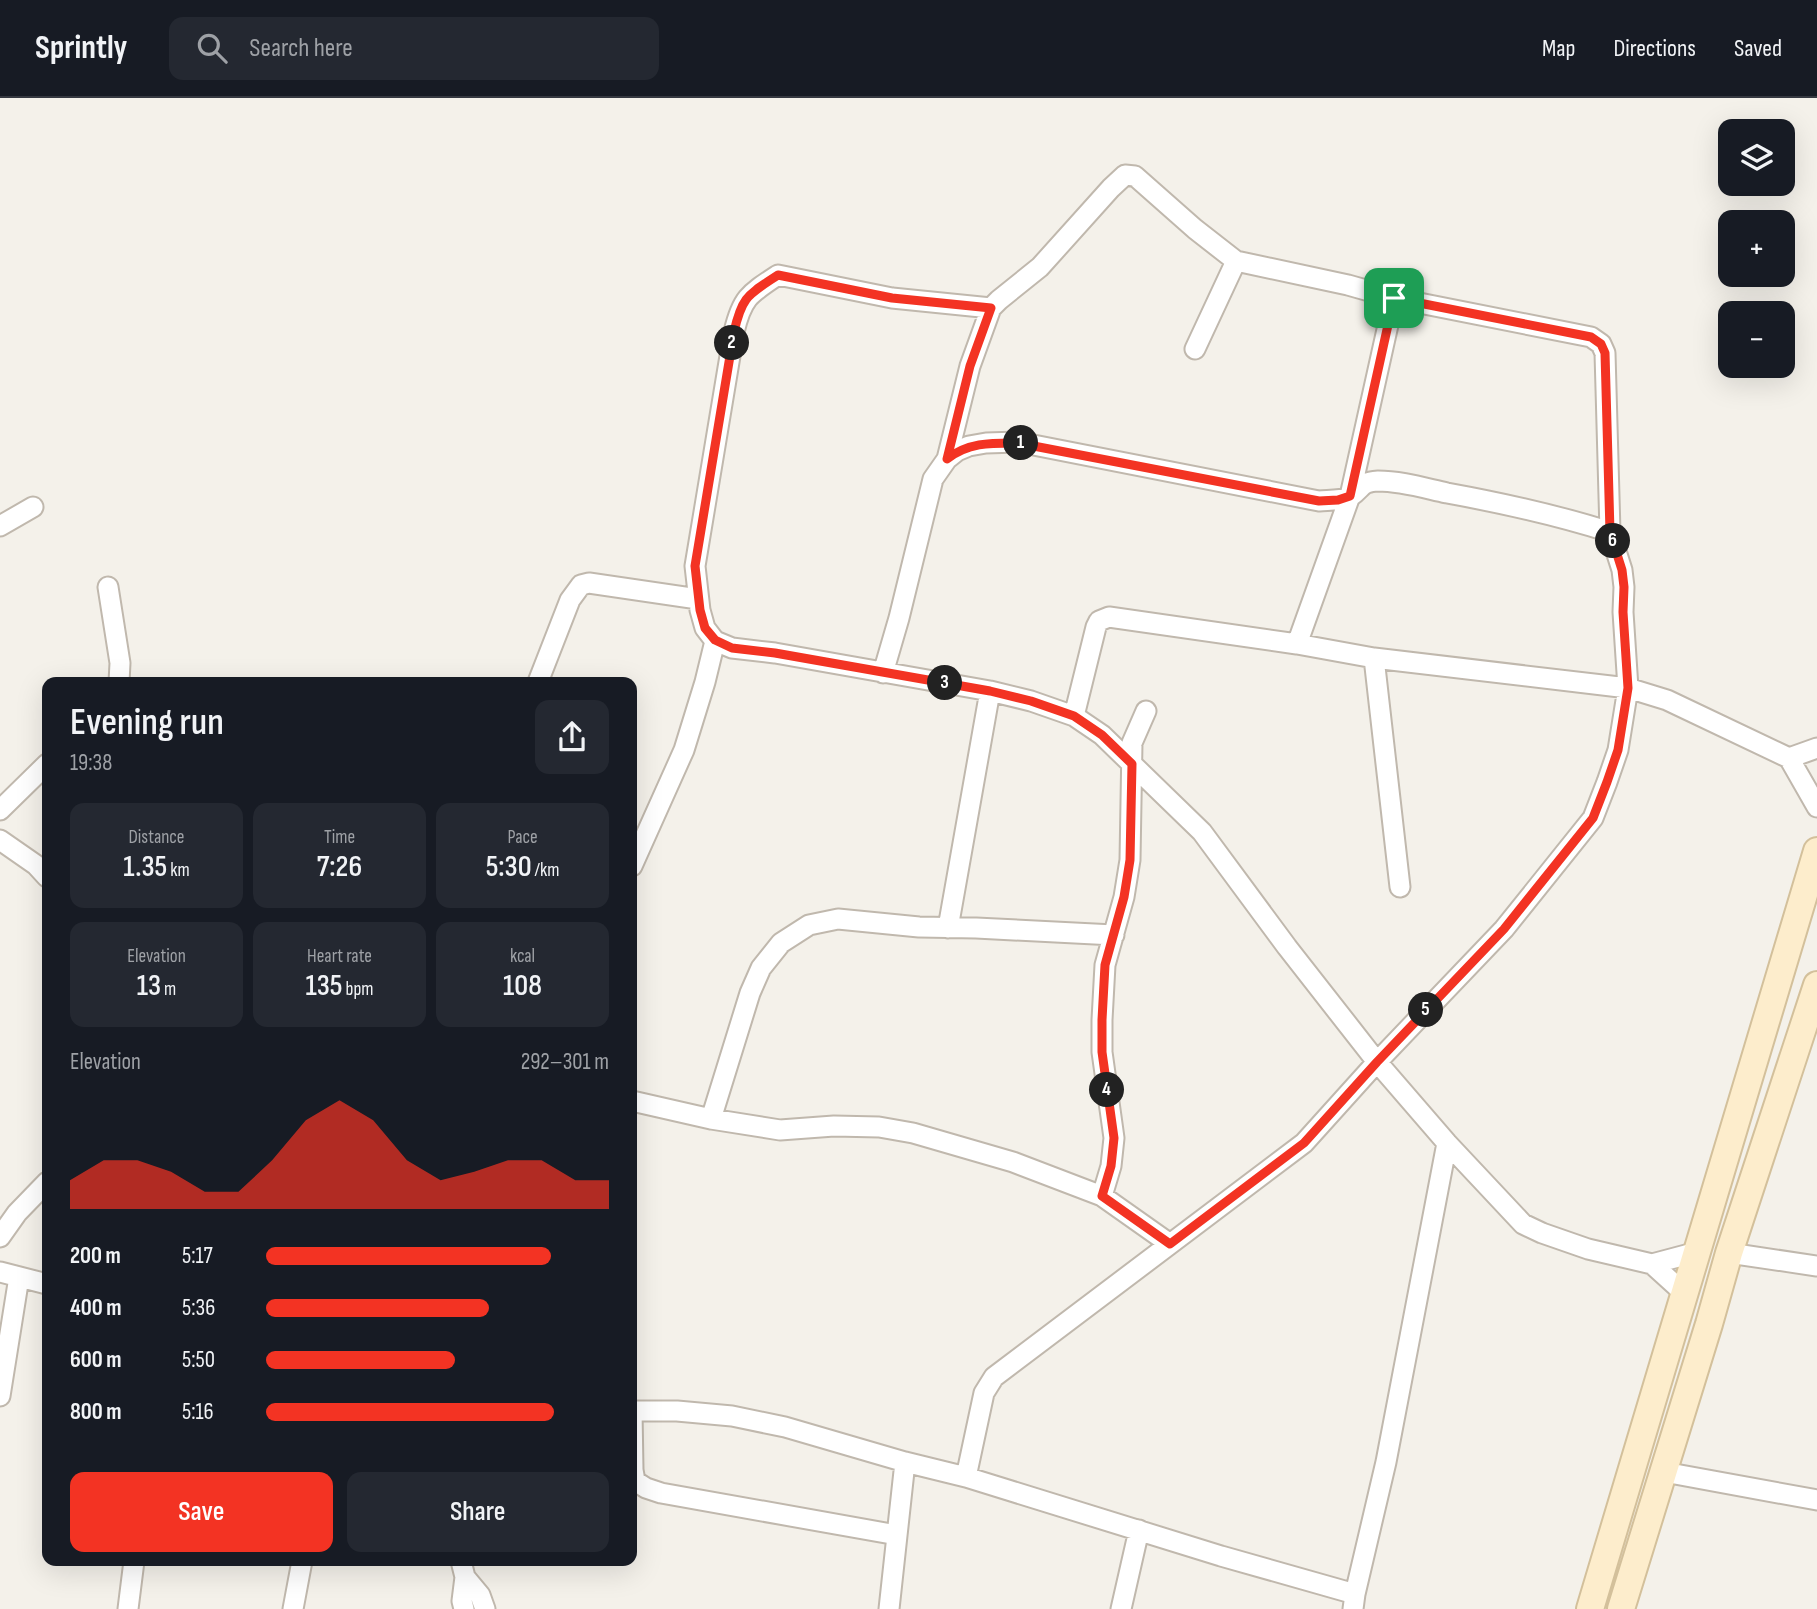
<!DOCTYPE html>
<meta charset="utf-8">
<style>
body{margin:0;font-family:"Sofia Sans Condensed",sans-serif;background:#242831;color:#f1f3f6;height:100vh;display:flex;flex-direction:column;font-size:26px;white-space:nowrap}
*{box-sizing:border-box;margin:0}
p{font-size:23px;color:#9ea1a6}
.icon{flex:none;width:38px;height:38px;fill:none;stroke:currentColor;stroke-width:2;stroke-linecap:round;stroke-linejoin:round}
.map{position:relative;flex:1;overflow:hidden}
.panel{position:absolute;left:42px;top:579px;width:595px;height:889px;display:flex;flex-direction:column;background:#171b24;border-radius:14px;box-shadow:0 7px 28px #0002}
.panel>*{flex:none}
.fabs{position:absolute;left:1718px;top:21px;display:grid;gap:14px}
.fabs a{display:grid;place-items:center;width:77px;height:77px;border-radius:14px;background:#171b24;box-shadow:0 7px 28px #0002;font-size:35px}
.pin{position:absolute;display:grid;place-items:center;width:60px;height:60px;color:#fff;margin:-30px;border-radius:14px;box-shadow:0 4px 10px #0006}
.km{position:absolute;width:35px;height:35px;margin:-18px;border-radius:50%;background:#222;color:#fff;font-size:19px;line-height:35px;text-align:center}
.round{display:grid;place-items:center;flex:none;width:74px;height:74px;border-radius:14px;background:#242831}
.summary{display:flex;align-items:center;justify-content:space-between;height:119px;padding:0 28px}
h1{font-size:38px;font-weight:600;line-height:52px}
.metrics{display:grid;grid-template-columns:repeat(3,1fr);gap:10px;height:119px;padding:7px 28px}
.metrics div{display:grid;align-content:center;border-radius:14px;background:#242831;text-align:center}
.metrics b{font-size:30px;font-weight:600}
.metrics small{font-size:19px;font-weight:400}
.metrics p{font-size:19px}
.chart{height:196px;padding:14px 28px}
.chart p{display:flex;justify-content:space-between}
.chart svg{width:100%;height:126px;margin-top:7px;fill:#f33323;opacity:.7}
.button{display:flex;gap:14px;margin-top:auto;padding:14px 28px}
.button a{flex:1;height:80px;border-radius:14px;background:#f33323;color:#fff;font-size:28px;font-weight:600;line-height:80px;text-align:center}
.button a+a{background:#242831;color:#f1f3f6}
ul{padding:0 28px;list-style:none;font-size:23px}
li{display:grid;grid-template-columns:112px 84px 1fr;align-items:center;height:52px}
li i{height:18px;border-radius:9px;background:#f33323}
header{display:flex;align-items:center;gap:42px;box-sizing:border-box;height:98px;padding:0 35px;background:#171b24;border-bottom:2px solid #363941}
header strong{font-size:33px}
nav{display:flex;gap:38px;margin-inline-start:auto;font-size:24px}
.search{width:490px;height:63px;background:#242831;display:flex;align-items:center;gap:18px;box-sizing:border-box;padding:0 24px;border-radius:14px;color:#9ea1a6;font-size:26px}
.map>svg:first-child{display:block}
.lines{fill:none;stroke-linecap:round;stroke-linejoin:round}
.minor-casing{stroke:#c0b8ad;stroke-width:23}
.secondary-casing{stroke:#d3c09b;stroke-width:30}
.minor{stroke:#fff;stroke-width:19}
.secondary{stroke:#fdedcc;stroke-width:26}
.route-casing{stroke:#fff;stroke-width:14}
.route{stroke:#f33323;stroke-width:9}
</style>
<header>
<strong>Sprintly</strong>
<div class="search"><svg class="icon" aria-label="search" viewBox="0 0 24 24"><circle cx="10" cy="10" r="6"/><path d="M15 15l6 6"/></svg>Search here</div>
<nav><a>Map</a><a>Directions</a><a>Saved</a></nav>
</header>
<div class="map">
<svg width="1817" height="1511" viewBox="0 0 1817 1511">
<rect width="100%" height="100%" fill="#f4f1ea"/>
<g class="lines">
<defs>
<path id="minor" d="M1394,200L1591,239L1601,246L1605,255L1610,434
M1195,251L1236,163
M947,361L970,268L991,210L999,202L1040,169L1111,90L1125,77L1135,78L1195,131L1236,163L1348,187L1394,200L1350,398L1297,546
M0,428L33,409
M108,489L120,565L119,584
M715,543L705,530L700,512L695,468L734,234C742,200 749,196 778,177L892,200L991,210
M1374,560L1400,789
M883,575L899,520L933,381L947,361L957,353L969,348L986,345L1018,344L1319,403C1329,402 1342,403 1351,398C1363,390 1360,384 1378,383C1401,383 1424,390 1447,395C1502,405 1557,417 1610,434L1622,472L1624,489L1623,514L1628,590L1618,652L1607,684L1593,720L1504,831L1377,964L1304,1045L994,1279L984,1295L966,1379
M538,584L570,502L581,487L589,485L698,501
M1074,618L1096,529L1099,523L1109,519L1297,546L1374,560L1628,590L1667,602L1789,660L1817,709
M1789,660L1817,650
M0,712L47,666
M0,742L36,767L47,779
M632,768L684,652L705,584L715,543L732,550L775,555L990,593L1031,603L1074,618L1102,637L1202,734L1287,849L1377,964L1447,1045L1523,1126L1542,1135L1588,1151L1652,1166L1684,1195
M948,830L990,593
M632,1003L711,1021L780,1032L834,1028L879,1029L913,1035L1013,1064L1102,1098L1111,1068L1114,1040L1102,954V922L1105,867L1124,799L1130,762L1132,645L1146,613
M711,1021L750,895L761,870L781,845L809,827L838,821L919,829L976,830L1114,837
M1102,1098L1170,1146
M0,1139L17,1115L47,1084
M1729,1155L1817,1168
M1652,1166L1697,1154
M0,1174L47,1186
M0,1298L19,1179
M632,1313H677L732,1318L785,1329L905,1364L966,1379L1221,1458L1355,1496L1353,1511
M632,1313L633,1372L635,1383L646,1390L661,1395L897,1437
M1664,1374L1817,1402
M461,1463L465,1479L462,1503L464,1511
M465,1479L480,1497L485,1511
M1355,1496L1386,1364L1447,1045
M128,1511L134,1463
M293,1511L302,1463
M889,1511L905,1364
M1121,1511L1139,1432"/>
<path id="secondary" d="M1590,1511L1817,753
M1621,1511L1709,1226L1729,1155L1817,887"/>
</defs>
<use href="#minor" class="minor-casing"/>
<use href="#secondary" class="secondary-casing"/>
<use href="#minor" class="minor"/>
<use href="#secondary" class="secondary"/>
</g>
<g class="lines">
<defs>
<path id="route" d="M778,177L892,200L991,210L970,268L947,361C969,344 992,345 1018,345L1319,403L1338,402L1350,398L1394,200L1591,239L1601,246L1605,255L1610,434L1622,472L1624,489L1623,514L1628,590L1618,652L1607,684L1593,720L1504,831L1377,964L1304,1045L1170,1146L1102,1098L1111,1068L1114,1040L1102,954V922L1105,867L1124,799L1130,762L1132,666L1102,637L1074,618L1031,603L990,593L775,555L732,550L715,542L705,530L700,512L695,468L734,234C742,198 748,197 778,177Z"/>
</defs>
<use href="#route" class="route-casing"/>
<use href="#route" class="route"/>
</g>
</svg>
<div class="fabs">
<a><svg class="icon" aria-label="layers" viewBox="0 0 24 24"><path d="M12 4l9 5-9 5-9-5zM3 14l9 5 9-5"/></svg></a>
<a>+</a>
<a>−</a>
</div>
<div class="pin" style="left:1394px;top:200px;background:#1e9e55"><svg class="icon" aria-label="arrive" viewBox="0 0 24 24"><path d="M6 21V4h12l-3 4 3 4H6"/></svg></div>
<b class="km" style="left:1021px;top:345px">1</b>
<b class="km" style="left:732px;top:245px">2</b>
<b class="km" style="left:945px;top:585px">3</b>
<b class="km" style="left:1107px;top:992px">4</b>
<b class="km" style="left:1426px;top:912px">5</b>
<b class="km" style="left:1613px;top:443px">6</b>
<section class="panel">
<div class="summary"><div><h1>Evening run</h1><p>19:38</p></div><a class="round"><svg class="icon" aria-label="share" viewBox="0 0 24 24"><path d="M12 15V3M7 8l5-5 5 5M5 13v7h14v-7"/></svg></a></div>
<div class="metrics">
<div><p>Distance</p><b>1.35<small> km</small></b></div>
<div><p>Time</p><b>7:26</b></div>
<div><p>Pace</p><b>5:30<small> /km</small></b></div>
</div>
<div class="metrics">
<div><p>Elevation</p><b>13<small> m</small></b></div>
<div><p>Heart rate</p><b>135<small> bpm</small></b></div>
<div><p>kcal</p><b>108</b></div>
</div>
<div class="chart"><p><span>Elevation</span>292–301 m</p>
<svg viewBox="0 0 160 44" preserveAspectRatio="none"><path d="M0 44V34L10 27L20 27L30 31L40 38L50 38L60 27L70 13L80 6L90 13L100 27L110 34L120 31L130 27L140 27L150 34L160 34V44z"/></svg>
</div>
<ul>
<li><b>200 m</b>5:17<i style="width:83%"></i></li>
<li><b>400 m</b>5:36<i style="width:65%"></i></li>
<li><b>600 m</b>5:50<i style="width:55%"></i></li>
<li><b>800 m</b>5:16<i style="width:84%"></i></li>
</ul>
<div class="button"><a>Save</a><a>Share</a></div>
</section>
</div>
